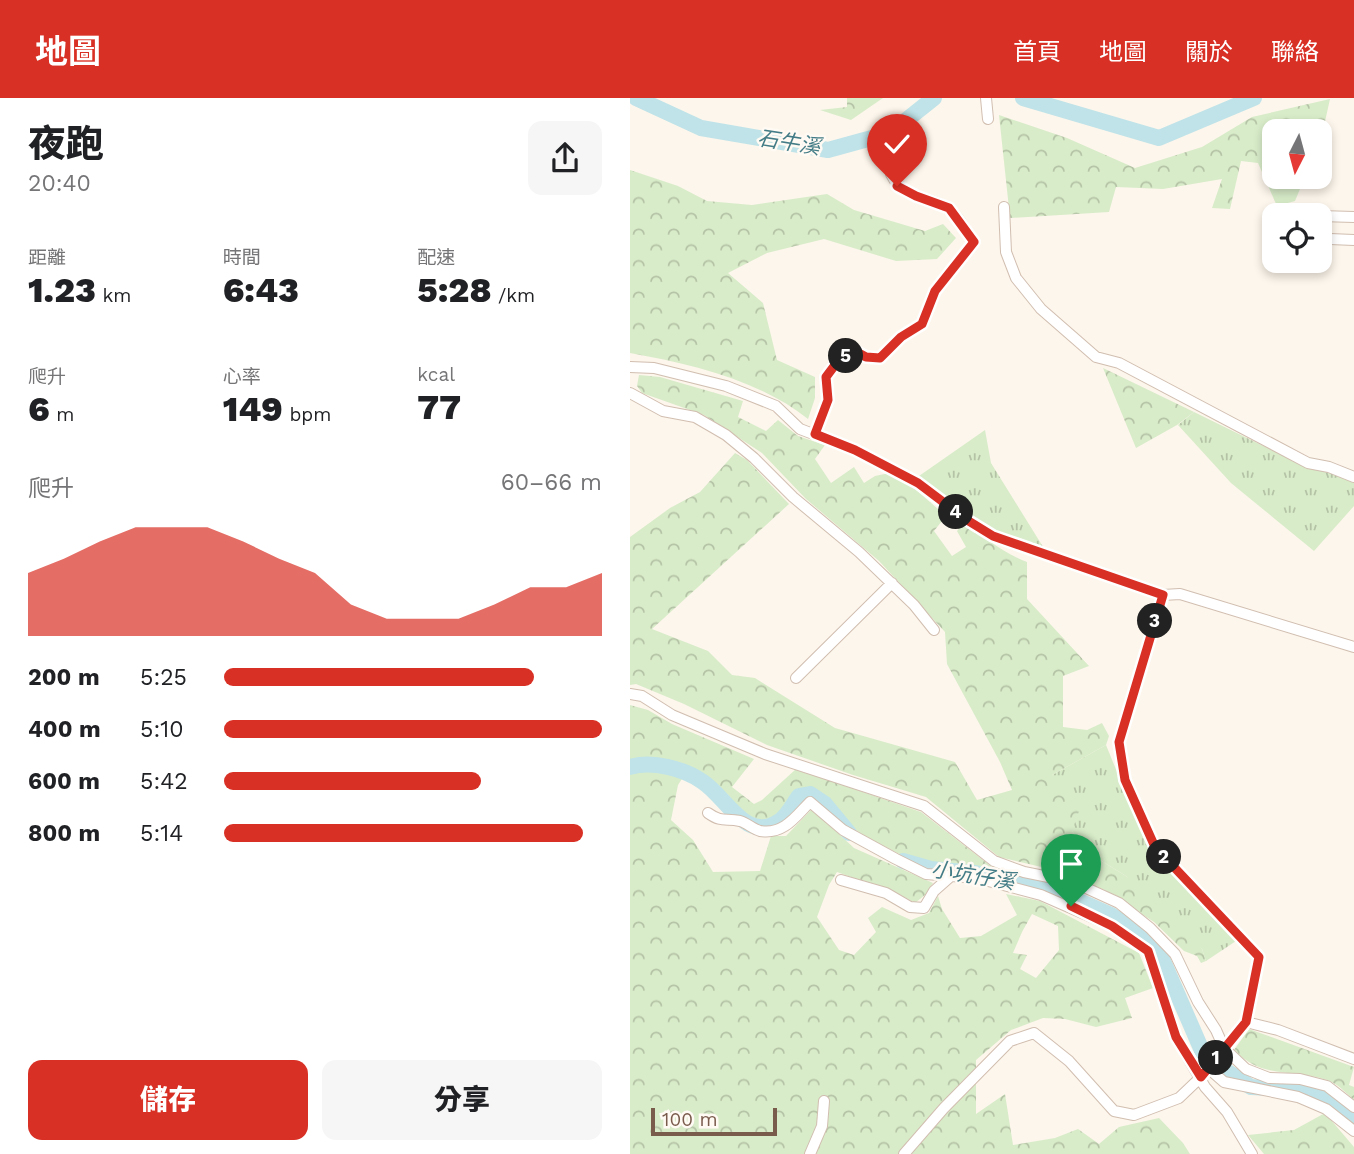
<!DOCTYPE html>
<html lang="zh-TW">
<meta charset="utf-8">
<style>
body{margin:0;font-family:"Work Sans","Noto Sans TC",sans-serif;background:#f6f6f6;color:#202124;height:100vh;display:flex;flex-direction:column;font-size:26px;white-space:nowrap}
*{box-sizing:border-box;margin:0}
p{font-size:23px;color:#757577}
.icon{flex:none;width:38px;height:38px;fill:none;stroke:currentColor;stroke-width:2;stroke-linecap:round;stroke-linejoin:round}
.map{position:relative;flex:1;overflow:hidden}
.details{display:flex;flex-direction:column;background:#fff;width:630px}
.details>*{flex:none}
.needle{width:46px;rotate:186deg}
.buttons{position:absolute;left:632px;top:21px;display:grid;gap:14px}
.buttons a{display:grid;place-items:center;width:70px;height:70px;border-radius:14px;background:#fff;box-shadow:0 4px 10px #0003;font-size:35px}
.scale{position:absolute;left:21px;bottom:18px;width:126px;box-sizing:border-box;padding-left:7px;border:4px solid #7a5c4d;border-top:0;font-size:19px;line-height:24px;white-space:nowrap;color:#7a5c4d;-webkit-text-stroke:5px #fffaf3;paint-order:stroke}
.pin{position:absolute;display:grid;place-items:center;width:60px;height:60px;color:#fff;margin:-72px -30px;border-radius:50% 50% 50% 0;rotate:-45deg;box-shadow:0 0 7px #0007}
.pin .icon{rotate:45deg}
.km{position:absolute;width:35px;height:35px;margin:-18px;border-radius:50%;background:#222;color:#fff;font-size:19px;line-height:35px;text-align:center}
.round{display:grid;place-items:center;flex:none;width:74px;height:74px;border-radius:14px;background:#f6f6f6}
.head{display:flex;align-items:center;justify-content:space-between;height:119px;padding:0 28px}
h1{font-size:38px;font-weight:800;line-height:52px}
.stats{display:grid;grid-template-columns:repeat(3,1fr);gap:10px;height:119px;padding:7px 28px}
.stats div{display:grid;align-content:center}
.stats b{font-size:35px;font-weight:800}
.stats small{font-size:19px;font-weight:400}
.stats p{font-size:19px}
.chart{height:196px;padding:14px 28px}
.chart p{display:flex;justify-content:space-between}
.chart svg{width:100%;height:126px;margin-top:7px;fill:#d93025;opacity:.7}
.cta{display:flex;gap:14px;margin-top:auto;padding:14px 28px}
.cta a{flex:1;height:80px;border-radius:14px;background:#d93025;color:#fff;font-size:28px;font-weight:800;line-height:80px;text-align:center}
.cta a+a{background:#f6f6f6;color:#202124}
ul{padding:0 28px;list-style:none;font-size:23px}
li{display:grid;grid-template-columns:112px 84px 1fr;align-items:center;height:52px}
li i{height:18px;border-radius:9px;background:#d93025}
header{display:flex;align-items:center;gap:42px;box-sizing:border-box;height:98px;padding:0 35px;background:#d93025;color:#fff}
header strong{font-size:33px}
nav{display:flex;gap:38px;margin-inline-start:auto;font-size:24px}
main{display:flex;flex:1;min-height:0}
.map>svg:first-child{display:block}
.grass{fill:url(#grass-tufts)}
.forest{fill:url(#forest-crowns);fill-rule:evenodd}
.lines{fill:none;stroke-linecap:round;stroke-linejoin:round}
.river{stroke:#bfe3e8;stroke-width:16}
.minor-casing{stroke:#d1beb0;stroke-width:12}
.minor{stroke:#fff;stroke-width:10}
.route-casing{stroke:#fff;stroke-width:14}
.route{stroke:#d93025;stroke-width:9}
.labels{text-anchor:middle;dominant-baseline:central;stroke-width:5;stroke-linejoin:round;paint-order:stroke}
.water-label{font-size:21px;font-style:italic;fill:#437c86;stroke:#fffaf3}
</style>
<header>
<strong>地圖</strong>
<nav><a>首頁</a><a>地圖</a><a>關於</a><a>聯絡</a></nav>
</header>
<main>
<section class="details">
<div class="head"><div><h1>夜跑</h1><p>20:40</p></div><a class="round"><svg class="icon" aria-label="share" viewBox="0 0 24 24"><path d="M12 15V3M7 8l5-5 5 5M5 13v7h14v-7"/></svg></a></div>
<div class="stats">
<div><p>距離</p><b>1.23<small> km</small></b></div>
<div><p>時間</p><b>6:43</b></div>
<div><p>配速</p><b>5:28<small> /km</small></b></div>
</div>
<div class="stats">
<div><p>爬升</p><b>6<small> m</small></b></div>
<div><p>心率</p><b>149<small> bpm</small></b></div>
<div><p>kcal</p><b>77</b></div>
</div>
<div class="chart"><p><span>爬升</span>60–66 m</p>
<svg viewBox="0 0 160 44" preserveAspectRatio="none"><path d="M0 44V22L10 17L20 11L30 6L40 6L50 6L60 11L70 17L80 22L90 33L100 38L110 38L120 38L130 33L140 27L150 27L160 22V44z"/></svg>
</div>
<ul>
<li><b>200 m</b>5:25<i style="width:82%"></i></li>
<li><b>400 m</b>5:10<i style="width:100%"></i></li>
<li><b>600 m</b>5:42<i style="width:68%"></i></li>
<li><b>800 m</b>5:14<i style="width:95%"></i></li>
</ul>
<div class="cta"><a>儲存</a><a>分享</a></div>
</section>
<div class="map">
<svg width="724" height="1056" viewBox="0 0 724 1056">
<defs>
<pattern id="grass-tufts" width="24" height="20" patternUnits="userSpaceOnUse" patternTransform="scale(1.75)"><rect width="24" height="20" fill="#d8ecc9"/><path d="M3 7l-1-3M5 7V3M7 7l1-3M15 17l-1-3M17 17v-4M19 17l1-3" fill="none" stroke="#b4c2a5"/></pattern>
<pattern id="forest-crowns" width="20" height="18" patternUnits="userSpaceOnUse" patternTransform="scale(1.75)"><rect width="20" height="18" fill="#d8ecc9"/><path d="M2 6a3 3 0 1 1 6 0M12 15a3 3 0 1 1 6 0" fill="none" stroke="#b4c2a5"/></pattern>
</defs>
<rect width="100%" height="100%" fill="#fdf6ec"/>
<path class="grass" d="M564,314L680,371L701,373L724,384V408L684,453L601,385L548,327Z
M355,332L361,365L415,452L360,430L289,378Z
M476,647L519,752L606,843L576,863L572,851L496,778L457,754L442,733L422,677Z"/>
<path class="forest" d="M217,0H253L221,22L190,12L217,9Z
M700,1L690,46V33H644V79H675L665,103L647,108L628,65L611,63L600,111L582,110L592,81L533,91L486,89L479,114L380,120L369,17L437,40L505,70L572,49L622,19Z
M0,72L48,88L77,103L122,107L197,96L224,112L295,133L313,126L326,140L307,161L266,163L194,141L137,155L98,175L133,205L147,262L185,279V300L178,321C129,282 61,266 0,255Z
M473,270L564,314L547,327L506,350Z
M9,277L30,279L113,303L108,319L136,333L148,322L168,338L195,347L185,361L201,385L224,369L234,385L245,378L259,375L285,391L316,418L304,433L322,458L336,449L327,433L333,426C355,439 373,455 397,464V501L459,568L433,578V629L457,632L472,625L479,638L476,647L422,677L449,713L442,733L457,754L496,778L535,808L572,851L576,863L571,865L567,858L554,853L524,824L475,792L424,772L369,759L296,699L223,677L137,647L54,606L6,586L0,587V439L40,410L70,394L105,355L117,362L159,406L22,531L78,553L102,577L125,580L205,630L325,664L347,702L382,692L370,664L317,566L315,534L249,463L176,401L132,355L74,317L12,295L7,288Z
M0,607L18,612L42,626L124,661L102,689L124,706L132,702L166,671L291,714L362,769L390,777L389,784L295,769L238,740L218,727L196,710L186,696H177C158,718 142,739 113,716C106,710 102,699 96,695C84,686 70,680 57,673L48,687L41,722L63,742L83,774L130,773L141,738H156L182,711L224,750L303,785L295,797L285,805L271,797L207,774L199,787L187,819L209,852L224,857L246,834L238,820L252,809L281,822L299,815L308,798L312,811L330,840L351,838L387,817L376,796L410,803L509,855L523,890L495,900L502,920L466,929L435,921L413,920L381,932L346,962V1016L375,996L383,1047L425,1040L448,1031L469,1046L489,1029L529,1020L553,1045L560,1056H0ZM402,816L428,828L429,852L406,880L390,871L397,857L383,855L392,834Z
M619,931L724,969L719,987L724,989V1002C716,995 707,985 697,982C662,970 633,982 604,952Z
M695,1015L724,1049V1056H634L618,1037L664,1032Z"/>
<g class="lines">
<path class="river" d="M6,0L71,30L198,52L260,35L304,0
M393,0L529,40L624,0
M0,669C22,662 55,671 73,684C96,699 116,745 148,724C157,719 163,706 169,698L180,696L195,706L219,735
M273,763L301,771L345,775L406,787L427,793L481,817L513,838L530,856L573,955L593,971L621,989L660,991L686,997L712,1010L724,1023"/>
<defs>
<path id="minor" d="M356,0L358,21
M374,109L376,154L386,180L411,211L466,259L489,265L678,365L699,369L724,379
M648,117L651,115L683,117
M690,118L724,119
M700,141L724,142
M0,269L24,270L96,288L146,308L170,331L225,352L288,385L337,422L363,438L533,497L550,496L724,549
M0,295L33,313L65,319L96,337L124,360L163,399L229,454L284,507L304,532
M185,336L198,302L196,279L205,266L223,252L236,259L249,260L271,239L292,226L305,193L344,144C336,134 327,115 316,109C294,97 273,101 261,76
M166,580L262,485
M0,596L12,598L42,617L135,656L294,708L364,763L394,774L443,784L489,805L520,830L545,856L568,904L586,932L594,950L616,971L639,980L670,981L697,988L724,1009
M78,715C92,725 95,720 110,723C117,725 123,731 130,733C154,737 166,718 180,704L213,732L266,761L296,776L321,778
M211,782L256,795L280,809L294,810L304,793L321,778L347,780L411,797L482,828L518,853L546,939L575,989L597,1014L622,1056
M616,924L648,932L724,961
M578,970L594,984L668,999L696,1011L724,1033
M180,1056L192,1028L194,1003
M274,1056L314,1010L380,943L404,935L439,963L484,1013L504,1017L549,1000L571,979L616,924L629,859L525,749L495,682L489,644L533,497"/>
</defs>
<use href="#minor" class="minor-casing"/>
<use href="#minor" class="minor"/>
</g>
<g class="lines">
<defs>
<path id="route" d="M267,88L286,98L319,110L344,144L305,193L292,226L271,239L250,260L236,259L223,252L205,267L196,279L198,302L185,336L225,352L288,385L337,422L363,438L533,497L489,644L495,682L525,749L629,859L616,924L571,979L546,939L518,853L482,828L441,808"/>
</defs>
<use href="#route" class="route-casing"/>
<use href="#route" class="route"/>
</g>
<g class="labels">
<g class="water-label">
<text transform="translate(159 44) rotate(9)">石牛溪</text>
<text transform="translate(343 777) rotate(9)">小坑仔溪</text>
</g>
</g>
</svg>
<div class="buttons">
<a><svg class="needle" viewBox="-14 -14 28 28"><path d="M0-13l5 13h-10z" fill="#e53935"/><path d="M0 13l5-13h-10z" fill="#757577"/></svg></a>
<a><svg class="icon" aria-label="locate" viewBox="0 0 24 24"><circle cx="12" cy="12" r="6"/><path d="M12 2v4M12 18v4M2 12h4M18 12h4"/></svg></a>
</div>
<div class="scale">100 m</div>
<div class="pin" style="left:441px;top:808px;background:#1e9e55"><svg class="icon" aria-label="arrive" viewBox="0 0 24 24"><path d="M6 21V4h12l-3 4 3 4H6"/></svg></div>
<div class="pin" style="left:267px;top:88px;background:#d93025"><svg class="icon" aria-label="check" viewBox="0 0 24 24"><path d="M5 12l5 5 9-10"/></svg></div>
<b class="km" style="left:586px;top:960px">1</b>
<b class="km" style="left:534px;top:759px">2</b>
<b class="km" style="left:525px;top:523px">3</b>
<b class="km" style="left:326px;top:414px">4</b>
<b class="km" style="left:216px;top:258px">5</b>
</div>
</main>
